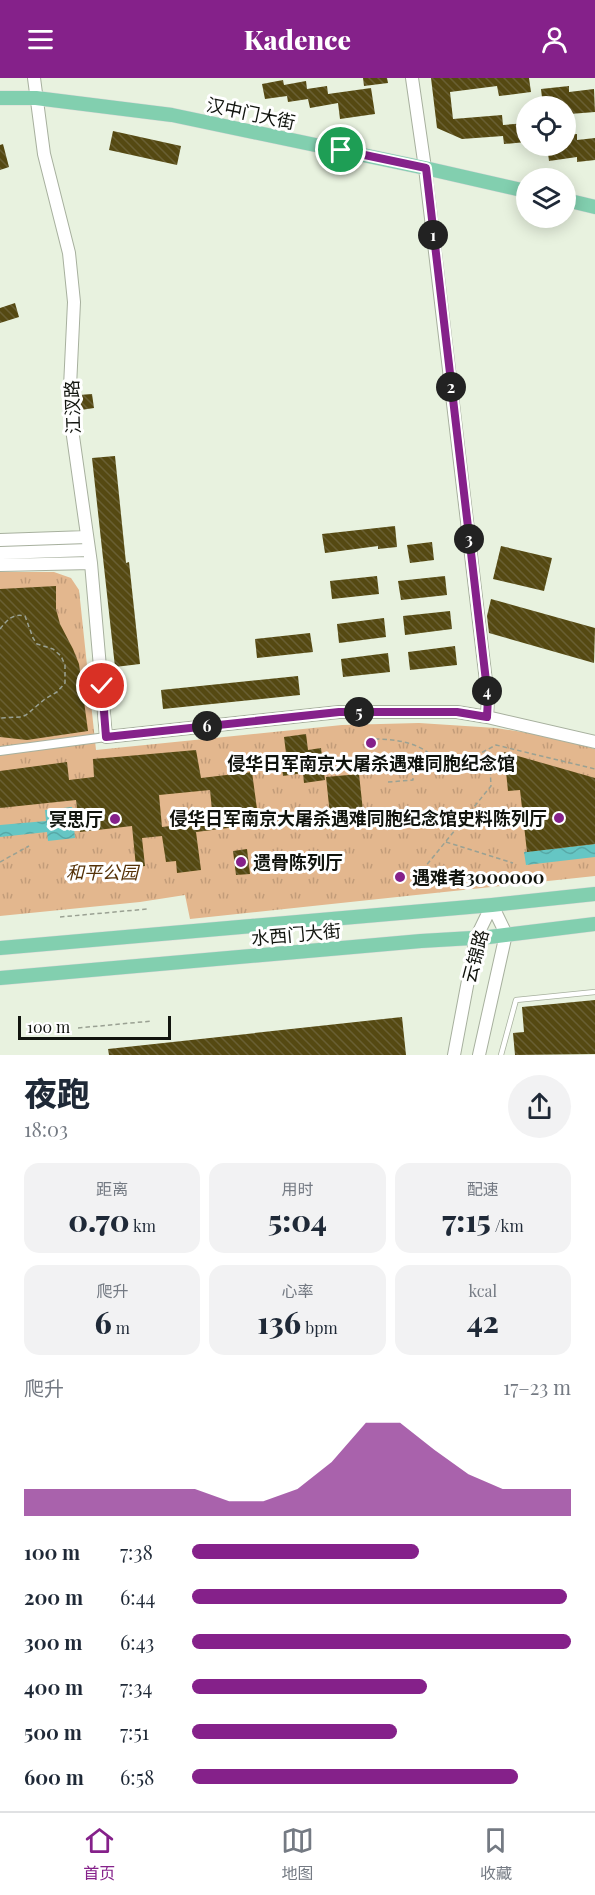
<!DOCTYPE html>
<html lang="zh">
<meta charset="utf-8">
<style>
body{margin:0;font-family:"Playfair Display","Noto Sans SC",serif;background:#f2f2f3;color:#1f2937;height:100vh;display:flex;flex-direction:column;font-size:22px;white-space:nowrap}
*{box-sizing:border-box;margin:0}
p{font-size:20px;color:#747a83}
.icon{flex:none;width:33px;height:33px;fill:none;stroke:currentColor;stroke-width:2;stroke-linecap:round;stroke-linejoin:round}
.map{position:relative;height:977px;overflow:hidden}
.panel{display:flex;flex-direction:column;background:#fff;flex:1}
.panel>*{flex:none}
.fabs{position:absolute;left:516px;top:18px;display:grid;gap:12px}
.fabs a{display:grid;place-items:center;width:60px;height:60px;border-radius:50%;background:#fff;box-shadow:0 3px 15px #0003;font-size:30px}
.scale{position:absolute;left:18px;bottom:15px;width:153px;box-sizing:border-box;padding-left:6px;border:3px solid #11140e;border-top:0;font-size:16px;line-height:21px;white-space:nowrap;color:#11140e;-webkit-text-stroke:4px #fff;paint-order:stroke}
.pin{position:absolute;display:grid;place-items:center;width:51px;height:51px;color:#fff;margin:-26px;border:3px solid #fff;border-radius:50%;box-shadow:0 2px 6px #0007}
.km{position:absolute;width:30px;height:30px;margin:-15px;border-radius:50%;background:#222;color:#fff;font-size:16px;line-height:30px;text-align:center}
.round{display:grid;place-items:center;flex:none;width:63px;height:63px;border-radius:32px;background:#f2f2f3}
.headline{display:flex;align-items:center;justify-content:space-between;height:102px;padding:0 24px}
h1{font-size:33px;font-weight:800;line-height:45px}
.stats{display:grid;grid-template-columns:repeat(3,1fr);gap:9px;height:102px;padding:6px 24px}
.stats div{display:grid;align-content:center;border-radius:15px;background:#f2f2f3;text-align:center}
.stats b{font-size:30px;font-weight:800}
.stats small{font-size:16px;font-weight:400}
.stats p{font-size:16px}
.chart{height:168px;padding:12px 24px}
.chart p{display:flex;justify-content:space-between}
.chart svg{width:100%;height:108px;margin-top:6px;fill:#85218a;opacity:.7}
ul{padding:0 24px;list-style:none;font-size:20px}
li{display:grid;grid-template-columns:96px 72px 1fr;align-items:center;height:45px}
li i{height:15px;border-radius:8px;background:#85218a}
header{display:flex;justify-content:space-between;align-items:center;height:78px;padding:0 24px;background:#85218a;color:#fff;font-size:27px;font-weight:800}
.tabs{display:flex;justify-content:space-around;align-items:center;height:84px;border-top:2px solid #e0e1e3;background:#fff;font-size:16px;color:#747a83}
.tabs a{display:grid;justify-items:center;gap:3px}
.tabs .active{color:#85218a}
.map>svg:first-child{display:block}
.park{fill:url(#park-tufts)}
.water{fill:url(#water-waves)}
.building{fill:url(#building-back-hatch);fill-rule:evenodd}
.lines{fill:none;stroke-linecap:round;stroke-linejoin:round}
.lane-casing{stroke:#a7b09e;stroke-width:6}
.street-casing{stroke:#a7b09e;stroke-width:10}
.secondary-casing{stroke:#a7b09e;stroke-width:14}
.primary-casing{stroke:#d9d9d8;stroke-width:15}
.path{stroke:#9aa193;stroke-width:1.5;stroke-dasharray:4.5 3;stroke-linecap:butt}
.lane{stroke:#fff;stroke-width:4.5}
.street{stroke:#fff;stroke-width:8}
.secondary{stroke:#fff;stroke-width:12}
.primary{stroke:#82cfaf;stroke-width:14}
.route-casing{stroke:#fff;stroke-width:12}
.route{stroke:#85218a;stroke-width:8}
.poi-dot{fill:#85218a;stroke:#fff;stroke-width:2}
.labels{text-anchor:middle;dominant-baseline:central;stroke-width:6;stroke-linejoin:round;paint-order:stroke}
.street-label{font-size:18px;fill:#11140e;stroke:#fff}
.poi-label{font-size:18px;font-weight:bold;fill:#11140e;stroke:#fff;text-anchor:end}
.park-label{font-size:18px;font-style:italic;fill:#543107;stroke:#fff}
</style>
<header><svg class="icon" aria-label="menu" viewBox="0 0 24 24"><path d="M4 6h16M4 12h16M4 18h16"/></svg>Kadence<svg class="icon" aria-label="person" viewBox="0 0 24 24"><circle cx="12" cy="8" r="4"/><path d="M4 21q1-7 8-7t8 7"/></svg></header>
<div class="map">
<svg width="595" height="977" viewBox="0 0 595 977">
<defs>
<pattern id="park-tufts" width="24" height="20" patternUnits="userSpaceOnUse" patternTransform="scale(1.5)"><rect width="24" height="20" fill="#e3b78e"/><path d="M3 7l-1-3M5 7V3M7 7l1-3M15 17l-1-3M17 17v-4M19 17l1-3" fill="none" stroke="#c29c79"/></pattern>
<pattern id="water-waves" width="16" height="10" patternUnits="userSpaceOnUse" patternTransform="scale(1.5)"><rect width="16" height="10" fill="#65c6c4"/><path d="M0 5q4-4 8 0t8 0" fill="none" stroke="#57a9a7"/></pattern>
<pattern id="building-back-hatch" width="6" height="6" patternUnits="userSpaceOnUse" patternTransform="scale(1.5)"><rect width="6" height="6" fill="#554912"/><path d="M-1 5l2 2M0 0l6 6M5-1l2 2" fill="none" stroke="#695f33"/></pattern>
</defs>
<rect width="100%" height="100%" fill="#e8f2df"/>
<path class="park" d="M0,494H54L71,500L79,512L96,672L342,647L419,645L496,650L554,659L595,671V798L190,841L185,817L140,824L0,838Z"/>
<path class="water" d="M72,729L75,760L48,763L47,754L0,759V747L46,743L45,732Z
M595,766V779L526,787L524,774Z"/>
<path class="building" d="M363,0H387L388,5L364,8Z
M431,0H529L531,14L499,18L497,8L450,14L453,41L502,37L503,47L526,45V64L504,66L503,58L462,61L437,50Z
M283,2L284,7L306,3L307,11L327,8L328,16L371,10L375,36L340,41L338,25L310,30L308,21L288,24L287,18L265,21L262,6Z
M569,8V14L594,11L595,34L570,36L569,32L566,33V28H543L541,11Z
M113,53L181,68L177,87L109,72Z
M577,56V62L595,60V82L577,84V79L549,83L547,68H566V57Z
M3,66L9,89L0,92V67Z
M15,225L19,239L0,245V230Z
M92,316L94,330L81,332L79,317Z
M115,378L126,485L129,484L140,586L115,589L92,380Z
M395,448L397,469L378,471V468L325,475L322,456Z
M432,464L434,482L410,485L407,467Z
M501,468L552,480L544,513L493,501Z
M377,498L379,516L332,521L330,503Z
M445,498L447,517L401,522L398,503Z
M56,508V531L60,546L73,571L79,586L88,653L27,662L0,659V511Z
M491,521L595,550L594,585L489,555L487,538Z
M450,533L452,551L405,557L403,538Z
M384,540L386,559L339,565L337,546Z
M310,555L313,574L257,580L255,561Z
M455,568L457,587L410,592L408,574Z
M388,575L390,594L343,599L341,581Z
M298,598L300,617L163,631L161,612Z
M306,656L308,672L321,670L325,702L304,705L303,695L283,698L280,675H286L284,659Z
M196,672L201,700L252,694L259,746L196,754L201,792L177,795L176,783L166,784L162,758L142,760L145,788L136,789L132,748L80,754L76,722L0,730V693L67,684L69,702L94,699L93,681ZM210,712L213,743L162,749L159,717Z
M504,674L595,700V766L527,774L520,712L508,713Z
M359,696L363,733L330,737L326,699Z
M247,771L250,796L236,797L233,773Z
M595,922V976L515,977L513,955L524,954L522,929Z
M402,939L406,977H109L108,971Z"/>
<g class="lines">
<defs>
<path id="lane" d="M501,977L516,922L595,914"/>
<path id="street" d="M0,673L106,659"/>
<path id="secondary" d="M34,0L44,76L69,175L74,224L69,330L91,485L106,659L339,634H457L487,639L595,664
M412,0L425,90L488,620L487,639
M0,462L87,459
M0,475L89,472
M0,487L91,485
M454,977L476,860L492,827
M479,977L506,856L492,827"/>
<path id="primary" d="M0,20H36L172,37L425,90L526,113
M566,122L595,129
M0,870L492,827L595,816
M0,900L421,863L489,859L595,846"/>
</defs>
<use href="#lane" class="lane-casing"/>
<use href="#street" class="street-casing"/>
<use href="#secondary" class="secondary-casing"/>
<use href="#primary" class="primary-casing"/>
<path class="path" d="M0,551C7,542 13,535 25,538L33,560L37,566L53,571L61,578L65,587V605L57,614L45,621L26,637L21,639L0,640
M375,661C394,661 415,664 430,676C437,681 438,689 447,691C459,695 477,690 490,689L491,708L416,800
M449,692L496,667L595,691
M388,704L413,702L412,690L439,688
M446,764L513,785
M0,784L29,768
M60,839L147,831
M78,950L152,943"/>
<use href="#lane" class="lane"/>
<use href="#street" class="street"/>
<use href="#secondary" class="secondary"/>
<use href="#primary" class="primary"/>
</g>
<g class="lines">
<defs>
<path id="route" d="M102,608L106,659L339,634H457L487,639L488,620L426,90L341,72"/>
</defs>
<use href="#route" class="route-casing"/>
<use href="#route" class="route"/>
</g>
<g class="poi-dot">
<circle cx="371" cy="665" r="6"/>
<circle cx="559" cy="740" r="6"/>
<circle cx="115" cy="741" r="6"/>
<circle cx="241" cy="784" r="6"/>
<circle cx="400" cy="799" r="6"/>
</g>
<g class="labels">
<g class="street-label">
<text transform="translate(251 35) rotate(12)">汉中门大街</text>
<text transform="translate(72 329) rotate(-92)">江汊路</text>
<text transform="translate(296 856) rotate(-5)">水西门大街</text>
<text transform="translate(475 878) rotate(-75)">云锦路</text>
</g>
<g class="poi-label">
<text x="371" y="685" text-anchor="middle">侵华日军南京大屠杀遇难同胞纪念馆</text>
<text x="547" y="740">侵华日军南京大屠杀遇难同胞纪念馆史料陈列厅</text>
<text x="103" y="741">冥思厅</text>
<text x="253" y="784" text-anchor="start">遗骨陈列厅</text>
<text x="412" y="799" text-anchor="start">遇难者3000000</text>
</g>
<g class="park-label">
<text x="102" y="794">和平公园</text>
</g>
</g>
</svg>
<div class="fabs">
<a><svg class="icon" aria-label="locate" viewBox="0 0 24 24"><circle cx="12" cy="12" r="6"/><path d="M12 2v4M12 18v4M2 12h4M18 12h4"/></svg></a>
<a><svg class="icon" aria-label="layers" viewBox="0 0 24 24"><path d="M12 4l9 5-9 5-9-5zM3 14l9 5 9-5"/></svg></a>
</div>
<div class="scale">100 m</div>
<div class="pin" style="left:341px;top:72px;background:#1e9e55"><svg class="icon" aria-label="arrive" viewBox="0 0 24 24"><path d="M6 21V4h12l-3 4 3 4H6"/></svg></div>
<div class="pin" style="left:102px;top:608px;background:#d93025"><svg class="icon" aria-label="check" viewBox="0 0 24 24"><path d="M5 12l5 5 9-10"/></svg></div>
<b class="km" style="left:433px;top:157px">1</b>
<b class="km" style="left:451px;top:309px">2</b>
<b class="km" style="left:469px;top:461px">3</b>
<b class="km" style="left:487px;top:613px">4</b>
<b class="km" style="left:359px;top:634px">5</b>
<b class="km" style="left:207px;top:648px">6</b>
</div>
<section class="panel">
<div class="headline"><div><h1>夜跑</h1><p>18:03</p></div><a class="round"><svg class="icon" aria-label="share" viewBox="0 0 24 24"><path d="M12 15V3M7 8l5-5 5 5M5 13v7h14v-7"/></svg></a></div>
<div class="stats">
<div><p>距离</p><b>0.70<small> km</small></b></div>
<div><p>用时</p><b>5:04</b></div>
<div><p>配速</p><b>7:15<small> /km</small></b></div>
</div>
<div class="stats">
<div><p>爬升</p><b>6<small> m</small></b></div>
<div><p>心率</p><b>136<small> bpm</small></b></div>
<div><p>kcal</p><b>42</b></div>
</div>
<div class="chart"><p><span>爬升</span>17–23 m</p>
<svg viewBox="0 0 160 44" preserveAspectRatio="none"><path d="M0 44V33L10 33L20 33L30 33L40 33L50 33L60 38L70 38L80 33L90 22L100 6L110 6L120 17L130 27L140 33L150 33L160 33V44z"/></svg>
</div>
<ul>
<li><b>100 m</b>7:38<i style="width:60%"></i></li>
<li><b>200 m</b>6:44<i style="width:99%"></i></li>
<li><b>300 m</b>6:43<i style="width:100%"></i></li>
<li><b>400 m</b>7:34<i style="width:62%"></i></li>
<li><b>500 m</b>7:51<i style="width:54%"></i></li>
<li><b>600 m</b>6:58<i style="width:86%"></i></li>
</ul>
</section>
<nav class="tabs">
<a class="active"><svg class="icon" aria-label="home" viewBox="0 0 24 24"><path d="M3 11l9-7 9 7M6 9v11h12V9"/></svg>首页</a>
<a><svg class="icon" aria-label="map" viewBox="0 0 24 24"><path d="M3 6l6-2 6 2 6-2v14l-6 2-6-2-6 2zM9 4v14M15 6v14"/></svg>地图</a>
<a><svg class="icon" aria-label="saved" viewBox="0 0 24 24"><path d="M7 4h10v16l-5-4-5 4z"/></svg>收藏</a>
</nav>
